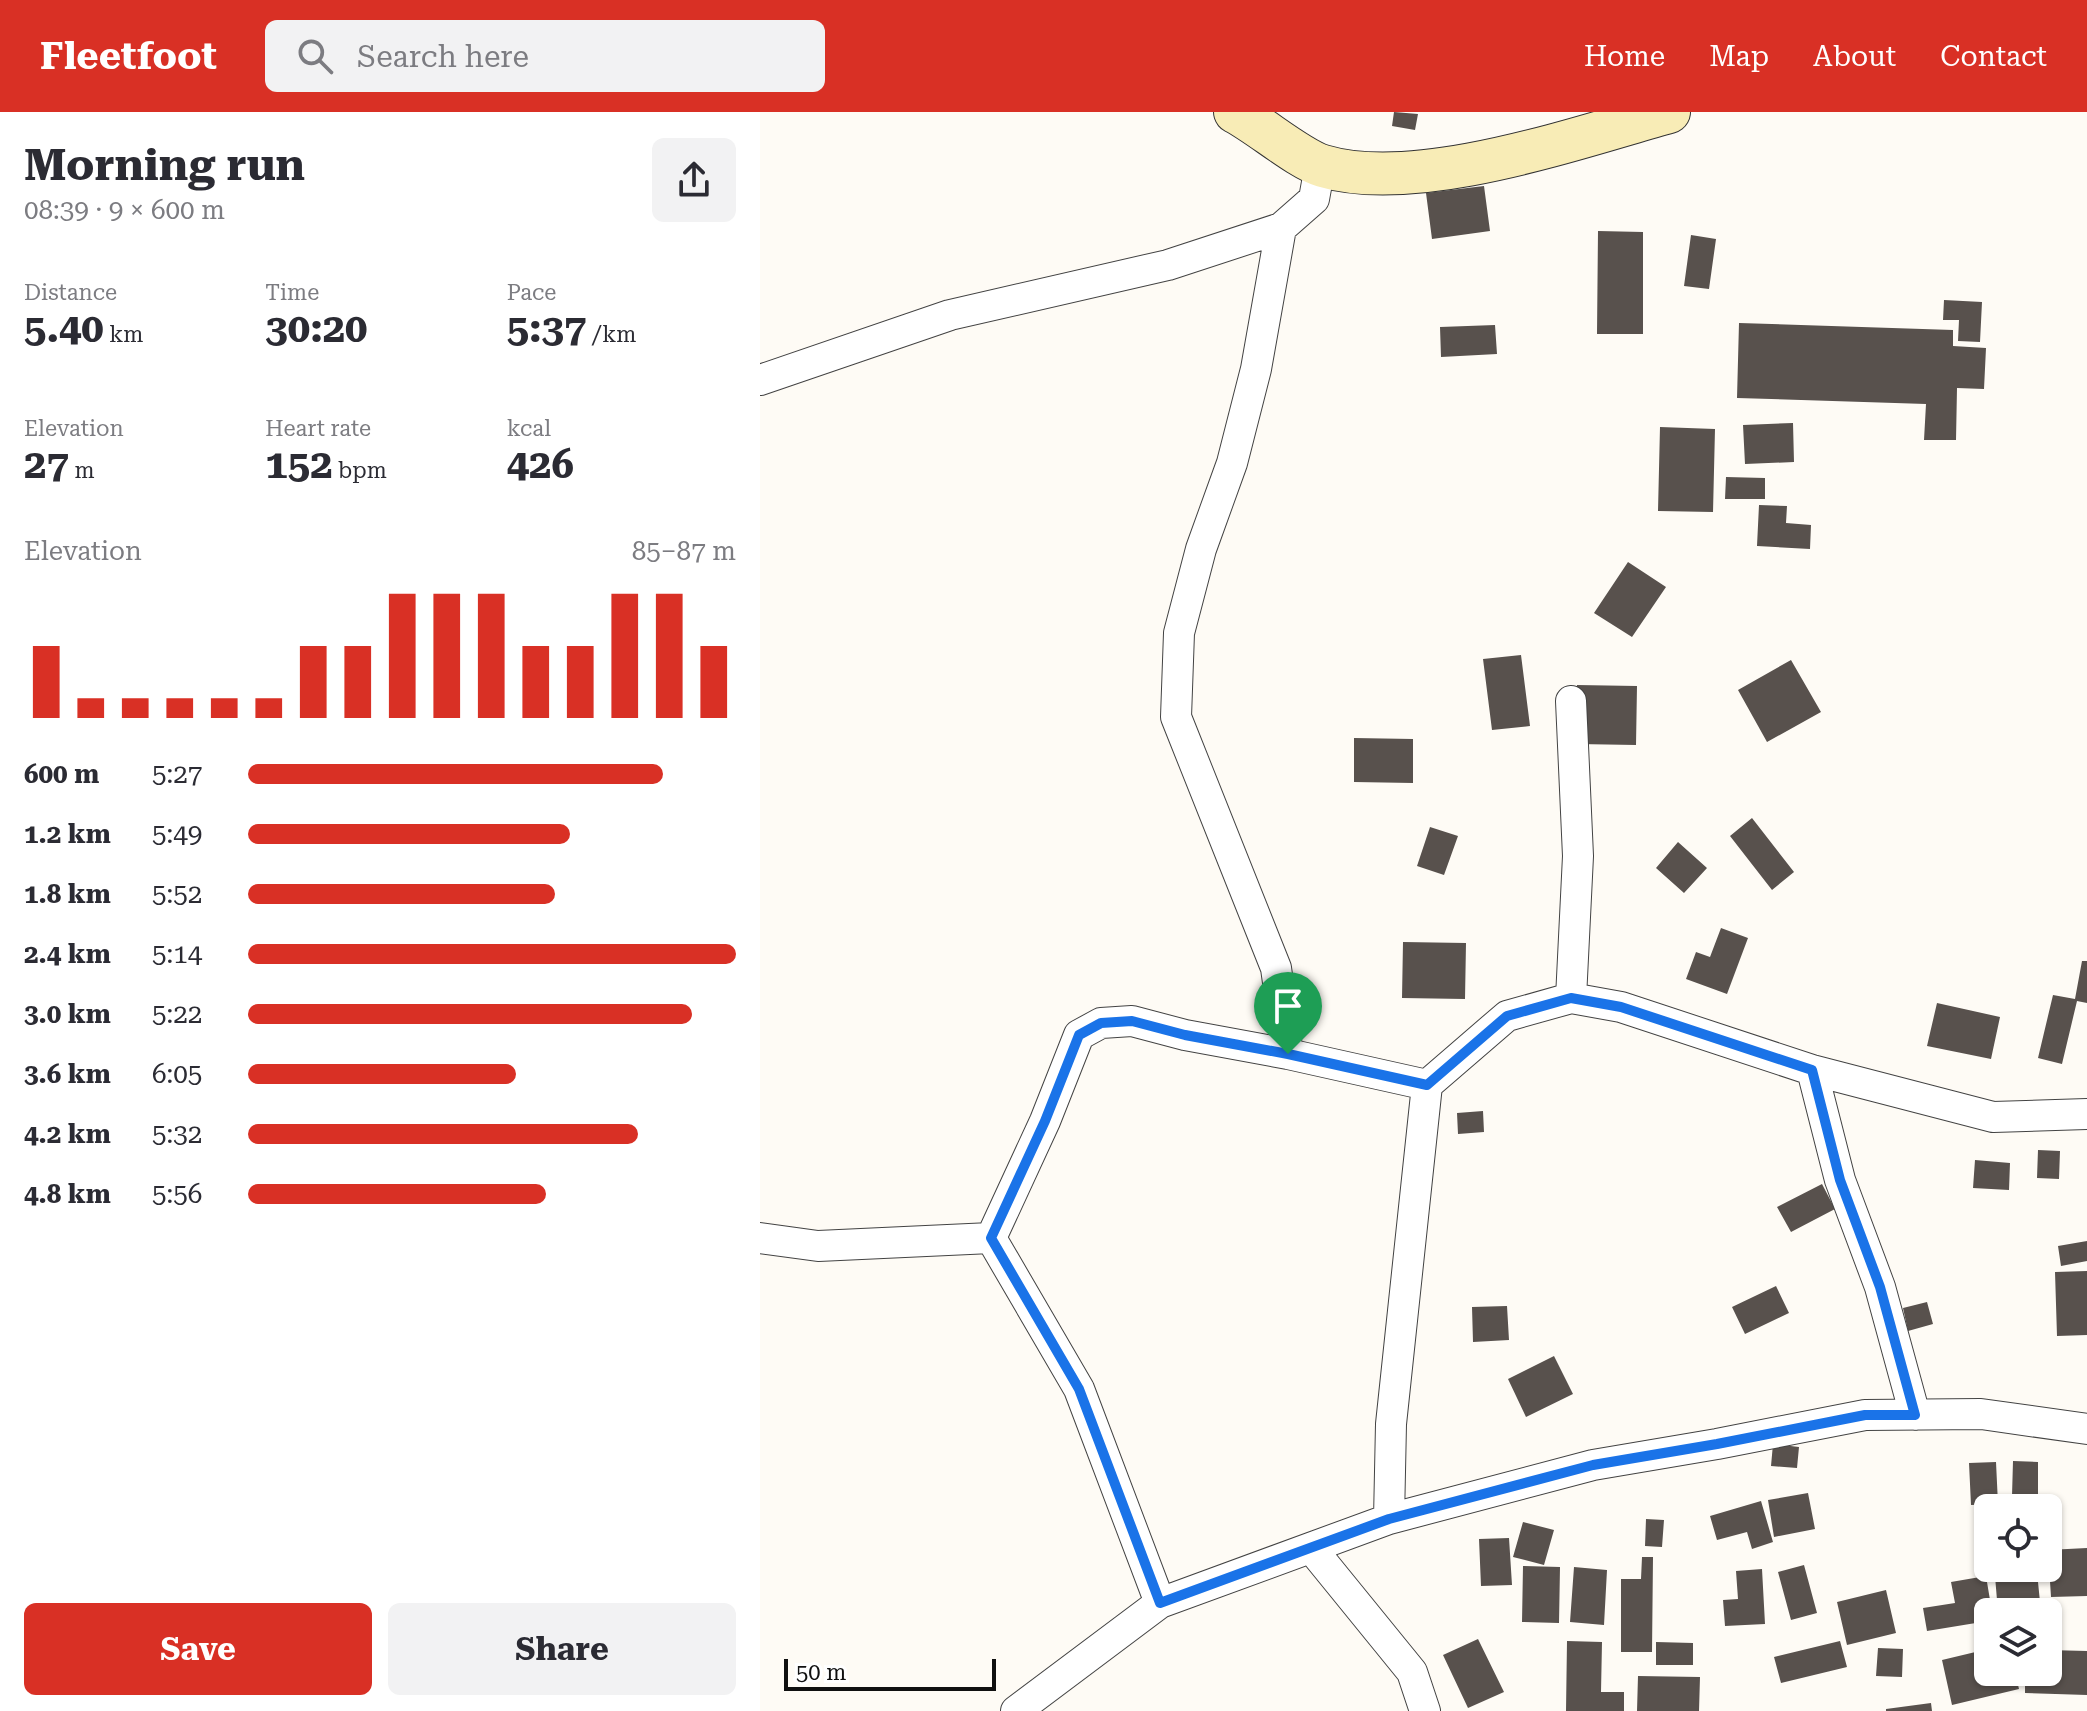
<!DOCTYPE html>
<meta charset="utf-8">
<style>
body{margin:0;font-family:"Roboto Serif",serif;background:#f2f2f3;color:#2b2b33;height:100vh;display:flex;flex-direction:column;font-size:30px;white-space:nowrap}
*{box-sizing:border-box;margin:0}
p{font-size:26px;color:#7c7c81}
.icon{flex:none;width:44px;height:44px;fill:none;stroke:currentColor;stroke-width:2;stroke-linecap:round;stroke-linejoin:round}
.map{position:relative;flex:1;overflow:hidden}
.side{display:flex;flex-direction:column;background:#fff;width:760px}
.side>*{flex:none}
.buttons{position:absolute;left:1214px;top:1382px;display:grid;gap:16px}
.buttons a{display:grid;place-items:center;width:88px;height:88px;border-radius:12px;background:#fff;box-shadow:0 2px 6px #0004;font-size:40px}
.scale{position:absolute;left:24px;bottom:20px;width:212px;box-sizing:border-box;padding-left:8px;border:4px solid #101010;border-top:0;font-size:22px;line-height:28px;white-space:nowrap;color:#101010;-webkit-text-stroke:6px #fff;paint-order:stroke}
.pin{position:absolute;display:grid;place-items:center;width:68px;height:68px;color:#fff;margin:-82px -34px;border-radius:50% 50% 50% 0;rotate:-45deg;box-shadow:0 0 8px #0007}
.pin .icon{rotate:45deg}
.round{display:grid;place-items:center;flex:none;width:84px;height:84px;border-radius:12px;background:#f2f2f3}
.headline{display:flex;align-items:center;justify-content:space-between;height:136px;padding:0 24px}
h1{font-size:44px;font-weight:700;line-height:60px}
.metrics{display:grid;grid-template-columns:repeat(3,1fr);gap:12px;height:136px;padding:8px 24px}
.metrics div{display:grid;align-content:center}
.metrics b{font-size:40px;font-weight:700}
.metrics small{font-size:22px;font-weight:400}
.metrics p{font-size:22px}
.chart{height:224px;padding:16px 24px}
.chart p{display:flex;justify-content:space-between}
.chart svg{width:100%;height:144px;margin-top:8px;stroke:#d93025;stroke-width:6}
.action{display:flex;gap:16px;margin-top:auto;padding:16px 24px}
.action a{flex:1;height:92px;border-radius:12px;background:#d93025;color:#fff;font-size:32px;font-weight:700;line-height:92px;text-align:center}
.action a+a{background:#f2f2f3;color:#2b2b33}
ul{padding:0 24px;list-style:none;font-size:26px}
li{display:grid;grid-template-columns:128px 96px 1fr;align-items:center;height:60px}
li i{height:20px;border-radius:10px;background:#d93025}
header{display:flex;align-items:center;gap:48px;box-sizing:border-box;height:112px;padding:0 40px;background:#d93025;color:#fff}
header strong{font-size:38px}
nav{display:flex;gap:44px;margin-inline-start:auto;font-size:28px}
.search{width:560px;height:72px;background:#f2f2f3;display:flex;align-items:center;gap:20px;box-sizing:border-box;padding:0 28px;border-radius:12px;color:#7c7c81;font-size:30px}
main{display:flex;flex:1;min-height:0}
.map>svg:first-child{display:block}
.building{fill:#58514d}
.lines{fill:none;stroke-linecap:round;stroke-linejoin:round}
.street-casing{stroke:#434343;stroke-width:32}
.secondary-casing{stroke:#323232;stroke-width:44}
.street{stroke:#fff;stroke-width:30}
.secondary{stroke:#f8ecb6;stroke-width:42}
.route-casing{stroke:#fff;stroke-width:16}
.route{stroke:#1a73e8;stroke-width:10}
</style>
<header>
<strong>Fleetfoot</strong>
<div class="search"><svg class="icon" aria-label="search" viewBox="0 0 24 24"><circle cx="10" cy="10" r="6"/><path d="M15 15l6 6"/></svg>Search here</div>
<nav><a>Home</a><a>Map</a><a>About</a><a>Contact</a></nav>
</header>
<main>
<section class="side">
<div class="headline"><div><h1>Morning run</h1><p>08:39 · 9 × 600 m</p></div><a class="round"><svg class="icon" aria-label="share" viewBox="0 0 24 24"><path d="M12 15V3M7 8l5-5 5 5M5 13v7h14v-7"/></svg></a></div>
<div class="metrics">
<div><p>Distance</p><b>5.40<small> km</small></b></div>
<div><p>Time</p><b>30:20</b></div>
<div><p>Pace</p><b>5:37<small> /km</small></b></div>
</div>
<div class="metrics">
<div><p>Elevation</p><b>27<small> m</small></b></div>
<div><p>Heart rate</p><b>152<small> bpm</small></b></div>
<div><p>kcal</p><b>426</b></div>
</div>
<div class="chart"><p><span>Elevation</span>85–87 m</p>
<svg viewBox="0 0 160 44" preserveAspectRatio="none"><path d="M5 44V22M15 44V38M25 44V38M35 44V38M45 44V38M55 44V38M65 44V22M75 44V22M85 44V6M95 44V6M105 44V6M115 44V22M125 44V22M135 44V6M145 44V6M155 44V22"/></svg>
</div>
<ul>
<li><b>600 m</b>5:27<i style="width:85%"></i></li>
<li><b>1.2 km</b>5:49<i style="width:66%"></i></li>
<li><b>1.8 km</b>5:52<i style="width:63%"></i></li>
<li><b>2.4 km</b>5:14<i style="width:100%"></i></li>
<li><b>3.0 km</b>5:22<i style="width:91%"></i></li>
<li><b>3.6 km</b>6:05<i style="width:55%"></i></li>
<li><b>4.2 km</b>5:32<i style="width:80%"></i></li>
<li><b>4.8 km</b>5:56<i style="width:61%"></i></li>
</ul>
<div class="action"><a>Save</a><a>Share</a></div>
</section>
<div class="map">
<svg width="1327" height="1599" viewBox="0 0 1327 1599">
<rect width="100%" height="100%" fill="#fefbf5"/>
<path class="building" d="M634,0L658,2L655,18L632,14Z
M724,74L730,119L672,127L666,81Z
M838,119L883,120V222H837Z
M931,123L956,127L949,177L924,174Z
M1184,188L1222,190L1220,230L1198,229L1199,208H1183Z
M979,211L1193,218V234L1226,236L1224,277L1197,276L1196,328H1164L1166,292L977,286Z
M735,213L737,242L681,245L680,215Z
M1033,311L1034,350L985,352L983,313Z
M900,315L955,317L953,400L898,399Z
M966,365L1005,366V387H965Z
M999,393L1027,394L1026,411L1051,413L1050,437L997,434Z
M868,450L906,475L872,525L834,501Z
M761,543L770,614L732,618L723,547Z
M1031,548L1061,600L1007,630L978,578Z
M817,573L877,574L876,633L817,632Z
M594,626L653,627V671L594,670Z
M992,706L1034,760L1012,778L970,724Z
M670,715L698,724L684,763L657,754Z
M918,730L947,756L924,781L896,756Z
M961,816L988,826L967,882L926,867L936,840L950,845Z
M643,830L706,831L705,887L642,886Z
M1322,849H1327V891L1317,889L1302,952L1278,946L1293,883L1315,887Z
M1177,891L1240,905L1231,947L1167,934Z
M723,999L724,1020L698,1022L697,1001Z
M1278,1038L1300,1039L1299,1067L1277,1066Z
M1215,1048L1250,1051L1249,1078L1213,1076Z
M1062,1072L1075,1097L1031,1120L1017,1095Z
M1327,1129V1149L1301,1154L1298,1134Z
M1327,1159V1223L1297,1224L1295,1160Z
M1016,1174L1029,1201L985,1222L972,1195Z
M1167,1190L1173,1212L1148,1219L1143,1196Z
M747,1194L749,1228L713,1230L712,1195Z
M794,1244L813,1282L766,1305L748,1267Z
M1013,1332L1039,1335L1037,1356L1011,1354Z
M1253,1349L1278,1350V1385L1252,1384Z
M1236,1350L1238,1392L1211,1393L1209,1351Z
M1048,1381L1055,1417L1014,1425L1008,1388Z
M1001,1389L1013,1430L992,1437L987,1420L957,1428L950,1404Z
M886,1407L904,1408L902,1435L885,1434Z
M763,1410L794,1418L784,1453L753,1445Z
M749,1426L752,1473L721,1474L719,1427Z
M1327,1436V1484L1291,1485L1288,1438Z
M882,1445H893L892,1540H861V1467H881Z
M1044,1453L1057,1501L1031,1508L1018,1460Z
M763,1454L800,1455L799,1511L762,1510Z
M814,1455L847,1458L844,1513L810,1510Z
M1002,1457L1005,1512L965,1514L963,1488L978,1487L976,1459Z
M1277,1460L1281,1500H1238L1235,1464Z
M1226,1464L1232,1500H1228V1509L1167,1519L1163,1496L1195,1491L1191,1470Z
M1126,1478L1136,1521L1087,1533L1077,1490Z
M718,1527L744,1580L708,1596L683,1543Z
M807,1529L842,1530L841,1580H864V1599H806Z
M1080,1529L1087,1555L1021,1571L1014,1545Z
M896,1530L933,1531V1553H896Z
M1118,1536L1143,1537L1142,1565L1116,1564Z
M1228,1537V1560H1255L1259,1577L1192,1593L1182,1548Z
M1288,1538L1327,1539V1583L1265,1581V1560H1288Z
M878,1564L940,1565L939,1599H877Z
M1171,1591L1172,1599H1126V1597Z"/>
<g class="lines">
<defs>
<path id="street" d="M521,116L496,257L472,351L441,437L419,521L416,605L516,856L528,942
M0,268L190,203L408,153L521,116L554,87L560,54
M811,589L818,744L811,886
M1052,958L1080,1068L1120,1175L1155,1303
M0,1126L58,1134L231,1126
M231,1126L285,1009L319,923L341,911L372,909L425,923L528,942L667,973
M231,1126L319,1277L400,1491
M629,1407L631,1312L667,973L747,904L811,886L861,895L1052,958L1233,1005L1327,1002
M552,1437L652,1560L665,1599
M256,1599L400,1491L629,1407L833,1353L957,1332L1105,1303L1221,1302L1327,1317"/>
<path id="secondary" d="M475,0C500,13 539,47 563,54C656,82 816,26 909,0"/>
</defs>
<use href="#street" class="street-casing"/>
<use href="#secondary" class="secondary-casing"/>
<use href="#street" class="street"/>
<use href="#secondary" class="secondary"/>
</g>
<g class="lines">
<defs>
<path id="route" d="M811,886L861,895L1052,958L1080,1068L1120,1175L1155,1303H1105L957,1332L833,1353L629,1407L400,1491L319,1277L231,1126L285,1009L319,923L341,911L372,909L425,923L528,942L667,973L747,904Z"/>
</defs>
<use href="#route" class="route-casing"/>
<use href="#route" class="route"/>
</g>
</svg>
<div class="buttons">
<a><svg class="icon" aria-label="locate" viewBox="0 0 24 24"><circle cx="12" cy="12" r="6"/><path d="M12 2v4M12 18v4M2 12h4M18 12h4"/></svg></a>
<a><svg class="icon" aria-label="layers" viewBox="0 0 24 24"><path d="M12 4l9 5-9 5-9-5zM3 14l9 5 9-5"/></svg></a>
</div>
<div class="scale">50 m</div>
<div class="pin" style="left:528px;top:942px;background:#1e9e55"><svg class="icon" aria-label="arrive" viewBox="0 0 24 24"><path d="M6 21V4h12l-3 4 3 4H6"/></svg></div>
</div>
</main>
